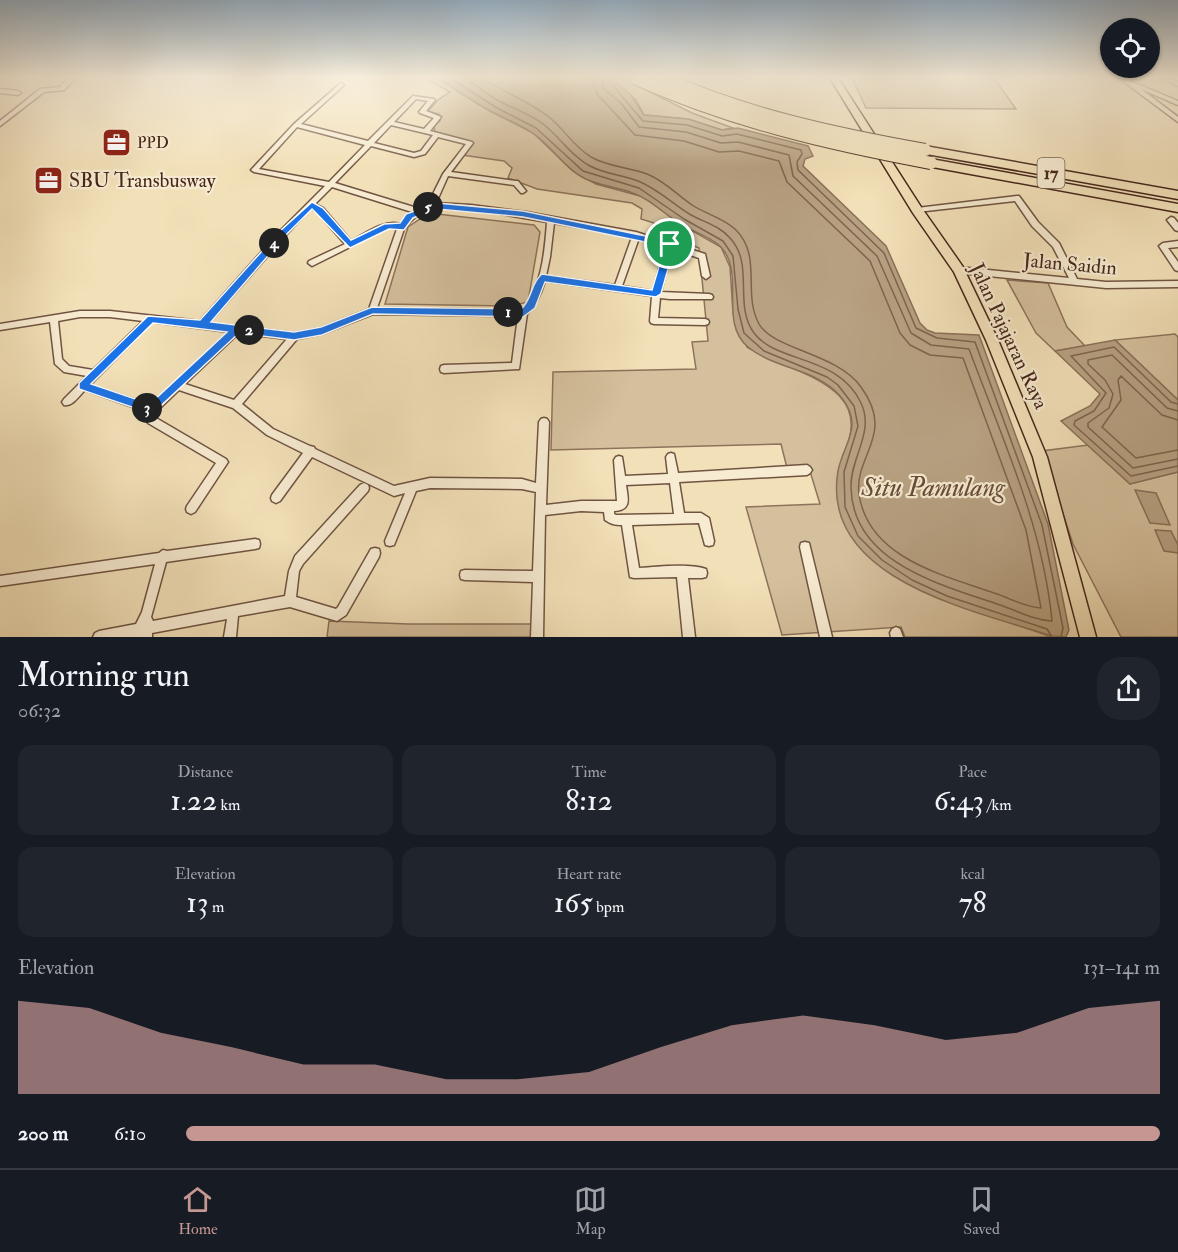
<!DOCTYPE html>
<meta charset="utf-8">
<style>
body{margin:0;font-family:"IM FELL Double Pica",serif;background:#20242c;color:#f1f3f6;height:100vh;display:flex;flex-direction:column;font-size:22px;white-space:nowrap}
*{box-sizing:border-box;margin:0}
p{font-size:20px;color:#9ea1a6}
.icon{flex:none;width:33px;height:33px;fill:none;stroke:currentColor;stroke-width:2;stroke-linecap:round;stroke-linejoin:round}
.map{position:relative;height:637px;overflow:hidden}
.drawer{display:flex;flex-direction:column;background:#171b24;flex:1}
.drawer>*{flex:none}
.tools{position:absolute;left:1100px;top:18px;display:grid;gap:12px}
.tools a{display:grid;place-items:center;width:60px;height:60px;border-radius:50%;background:#171b24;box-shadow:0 2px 4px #0004;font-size:30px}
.pin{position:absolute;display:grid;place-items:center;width:51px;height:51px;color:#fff;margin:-26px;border:3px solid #fff;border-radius:50%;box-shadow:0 2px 6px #0007}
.km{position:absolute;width:30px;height:30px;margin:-15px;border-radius:50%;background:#222;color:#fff;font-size:16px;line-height:30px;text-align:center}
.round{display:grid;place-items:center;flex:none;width:63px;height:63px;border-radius:24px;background:#20242c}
.headline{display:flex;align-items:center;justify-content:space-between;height:102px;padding:0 18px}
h1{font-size:33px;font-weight:600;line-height:45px}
.stats{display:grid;grid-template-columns:repeat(3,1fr);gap:9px;height:102px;padding:6px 18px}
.stats div{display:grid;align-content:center;border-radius:15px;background:#20242c;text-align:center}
.stats b{font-size:30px;font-weight:600}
.stats small{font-size:16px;font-weight:400}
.stats p{font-size:16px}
.chart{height:168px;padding:12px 18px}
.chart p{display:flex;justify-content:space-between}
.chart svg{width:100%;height:108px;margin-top:6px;fill:#c59692;opacity:.7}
ul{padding:0 18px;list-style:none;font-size:20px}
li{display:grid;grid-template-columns:96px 72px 1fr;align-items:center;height:45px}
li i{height:15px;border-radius:8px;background:#c59692}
.tab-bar{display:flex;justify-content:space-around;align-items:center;height:84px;border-top:2px solid #363941;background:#171b24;font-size:16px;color:#9ea1a6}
.tab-bar a{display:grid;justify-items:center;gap:3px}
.tab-bar .selected{color:#c59692}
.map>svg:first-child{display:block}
.green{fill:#d5c09d;stroke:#8d735c;stroke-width:1.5}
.water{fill:#b7a182;stroke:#897058;stroke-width:1.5}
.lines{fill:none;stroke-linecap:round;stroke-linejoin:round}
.shore{stroke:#7e644e;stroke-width:1.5}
.street-casing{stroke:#705442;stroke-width:3}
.primary-casing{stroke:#45261a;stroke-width:3}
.highway-casing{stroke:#45261a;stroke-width:3}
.street{fill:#f7ebd1;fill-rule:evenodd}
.primary{fill:#f2e0b8;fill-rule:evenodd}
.highway{fill:#f2e0b8;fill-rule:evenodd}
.highway-bridge-casing{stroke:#45261a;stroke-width:14;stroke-linecap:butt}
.highway-bridge{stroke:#f2e0b8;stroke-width:12}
.route{fill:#1a73e8;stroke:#fff;stroke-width:1.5;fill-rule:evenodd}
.labels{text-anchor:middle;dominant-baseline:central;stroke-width:4.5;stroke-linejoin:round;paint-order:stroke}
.far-poi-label{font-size:16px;fill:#45261a;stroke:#f7ebd1;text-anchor:start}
.shield{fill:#f7ebd1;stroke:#7a6151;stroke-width:1.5}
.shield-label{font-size:18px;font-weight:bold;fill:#45261a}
.poi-label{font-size:20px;fill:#45261a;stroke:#f7ebd1;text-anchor:start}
.street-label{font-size:20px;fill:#45261a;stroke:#f7ebd1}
.near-water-label{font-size:26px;font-style:italic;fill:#674b39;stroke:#f7ebd1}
</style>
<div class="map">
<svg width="1178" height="637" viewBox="0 0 1178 637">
<rect width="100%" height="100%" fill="#f2e0b8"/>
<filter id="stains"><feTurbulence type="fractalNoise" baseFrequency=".00333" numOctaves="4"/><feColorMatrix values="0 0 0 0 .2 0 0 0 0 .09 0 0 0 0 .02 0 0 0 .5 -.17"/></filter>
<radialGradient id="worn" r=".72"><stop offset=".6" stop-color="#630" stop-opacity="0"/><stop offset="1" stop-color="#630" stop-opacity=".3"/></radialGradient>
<path class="green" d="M437,78L490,111L533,133L573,171L596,184L644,197L682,225L721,247L730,267L733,313L747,347C790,373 879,384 843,455L949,602L1052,637H905L901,627L782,635L746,507L820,504L809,468H787L781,444L551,450L553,372L696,369L692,342L708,341L699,248L652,229L654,223L641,219L642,209L632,203L537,189L508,178L512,168L504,161L462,155L465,140L435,132L434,126L440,121L439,114L428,111L439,99L450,92L430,81Z
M611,78H622L692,113L733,128L722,130L688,119L644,115L636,100Z
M852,78H994L1016,109L866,108Z
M437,214L534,225L540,232L528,302L511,306L385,304L408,227L423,217Z
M1007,280L1048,283L1067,327L1085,346L1055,351L1036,333Z
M1175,334L1178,337V400L1115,340Z
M1088,445L1130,484L1178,472V637H1121L1073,544L1042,451Z
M329,621L408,624H537L536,637H327Z"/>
<path class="water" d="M437,78H611L630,94L644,115L688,119L722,130L738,128L808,146L813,156L805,159L803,166L886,246L920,323L927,330L935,333L979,335L1048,524L1069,630L1066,637L1052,636C976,611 819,580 838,471C843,444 865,426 841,397C817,368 776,370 748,347C718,322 746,274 721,247C710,236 693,232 680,224C663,213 651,199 630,192C614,186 597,186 582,177C563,167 552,146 534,134C521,125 506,119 492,112C473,102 456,89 437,78Z
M1115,340L1178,400V472L1130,484L1061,421L1090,406L1100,394L1055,351Z
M1135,490L1156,493L1170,525L1150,523Z
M1155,530L1171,531L1178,545V553L1164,551Z"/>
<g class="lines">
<path class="shore" d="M450,78L497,108L536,128L583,171L639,188L684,219L723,241L733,256L738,309L744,333L764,351L827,377L838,385L854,406L858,426L844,472L845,507L858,536L882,560L912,580L947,596L1047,629L1052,637
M465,78C477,85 487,95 499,101C514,109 530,114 543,124C560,137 571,156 590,166C605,174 622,175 638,181C658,189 673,204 691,215C704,222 720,226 730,238C755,265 733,305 754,333C777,364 838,354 861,403C875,432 850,458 851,487C852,563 942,585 1000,605C1018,611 1033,620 1052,621C1043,526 1002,438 969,349L931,345L911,333L877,256L793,176L789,155L738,142L721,143L686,132L639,127L621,103L604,89L601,78
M482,78C503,92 528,101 549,117C564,129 574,147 591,157C608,167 629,167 647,174C665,181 677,195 692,205C706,214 723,218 735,229C763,256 742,293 759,324C774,350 837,353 861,387C896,435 854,455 859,494C868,558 943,575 994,593C1010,598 1024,607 1041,608L1026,530L963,358L930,355L910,345L900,333L870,261L787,182L779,161L739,151L719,152L684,141L635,135L597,94L592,78
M609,78C610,85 636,112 643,121L687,125L722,136L737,134L801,150L802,154L797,162L798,170L884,253L916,328L937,338L975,342L1042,525L1063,628L1061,637
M1178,404L1171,402L1114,347L1071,356L1106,393L1094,411L1075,421L1074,425L1131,476L1178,466
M1178,411L1167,408L1112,355L1088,360V364L1105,380L1113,394L1109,408L1088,423V427L1133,468L1178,459
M1178,420L1162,415L1121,376L1118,380L1121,400L1102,427L1136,458L1178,450"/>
<defs>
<path id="street" d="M68,78H75L64,90L44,92L0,126V121L40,89L60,87Z
M1119,78H1126L1130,81L1178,101V105L1141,89L1178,117V122Z
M1161,78H1170L1178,82V86Z
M341,83L344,85L343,86L301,124L368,141L413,96L434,99L435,100L426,111L441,117L430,131L472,142L473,143L451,172L516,181H518L526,191L523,193H521L514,185L448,176L436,203L471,205L526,212L636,232L667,242H673L674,244L705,254L710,276L706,279L702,276L699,258L672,249L661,292L709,294L712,295L713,297L712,299H670L660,298L658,318L705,319L708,320L709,322L708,324L705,325L654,324L651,323L650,321L652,296L545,281C541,294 536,305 527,314L519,369L444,373L441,372L440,369L441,366L444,365L512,363L518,316L373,314L322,334L297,339L242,404L273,429L310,446L314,447L315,449L394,486L430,478L522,479L536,483L539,422L541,419L544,418L547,419L549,422L546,505L581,501H617L614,460L616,457L619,456L622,457L625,476L668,474L666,457L668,454L671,453L674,454L678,473L807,465L810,467L812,470L810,473L807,475L679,482L684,513H701L709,518L714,541L713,545L709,546L705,545L699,523L632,525L639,568C657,567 689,563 706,569L707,573L706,577L702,578H688L695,637H683L677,577L634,578L630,577L622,525C614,525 611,524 605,520L604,512L581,511L545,515L543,637H531L533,582L465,580L461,579L460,575L461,571L465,570L533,571L536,492L522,489L430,488L416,491L394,545L390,546L386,545L385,541L405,493L394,496L312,457L280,501L276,503L272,501L271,498L272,495L303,453L267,435L233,408L179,390L156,412V418L226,459L228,462L195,512L191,514L187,512L186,509L187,506L216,463L148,423L146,420L147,412L85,390C79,396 72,407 64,405L62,402L64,399L87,376L64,372L55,364L50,322L0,330V324L80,311H110L200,321L280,231L325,186L254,172L251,170L294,124ZM416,99L428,101L419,112L420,113L434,118L424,129L394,122ZM391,125L433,135L421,151L414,153L374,143ZM297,127L365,145L329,182L259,169ZM438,137L466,144L443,174L428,204L417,208L335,183L371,146L414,157L425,154ZM332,187L412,212L400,224C384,219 365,234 351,241L323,208L315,204ZM311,208L317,212L345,244L309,261L308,263L312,266L388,228H395L397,229L369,309L321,328L294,333L209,323L286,235ZM440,208L490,212L547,222C545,249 542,290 521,310L377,308L404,229C414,216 424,209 440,208ZM554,223L632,237L615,285L546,276L550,257ZM639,238L665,247L653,291L622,286ZM80,317H110L143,321L93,370L69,366L62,359L58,321ZM152,322L229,332L151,405L90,385ZM239,333L287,339L234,400L185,384ZM670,483L674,514L616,515L614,514V511C632,510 628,499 626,485Z
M0,89L18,91L21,93L18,95L0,93Z
M1017,196H1019L1038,222L1059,243L1077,279L1106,282L1178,281V287L1106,288L959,273L955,270L959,267L1069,278L1053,247L1032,226L1015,201L917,212L913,210L917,208Z
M1171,217L1174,218L1178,223V231L1175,230L1167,220Z
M1178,241V247L1168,248L1178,262V271L1175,270L1159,246L1163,243Z
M364,483L368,485L369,488L368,491L303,564L299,571L296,597L336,609L338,607L371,549L375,548L379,549L380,553L379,557L346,615L337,621L290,607L238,616L236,637H224L227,619L152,633V637H93L95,633L99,631L136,624L142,612L155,564L0,586V576L159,553L163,550L167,551L255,539L259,540L260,544L259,548L255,549L166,562L151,617L153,621L285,596L289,571L295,556L360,485Z
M805,542L809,543L810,547L832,637H820L800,547L801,543Z
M896,627L900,629L903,637H891L890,633L892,629Z"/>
<path id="primary" d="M830,78H838L921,207L963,267L998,340L1047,457L1096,637H1080L1033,457L986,340L954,272L913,213Z"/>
<path id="highway" d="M925,146L1178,191V199L921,153L919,150Z
M931,159L1178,204V212L927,166V160Z"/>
</defs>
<use href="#street" class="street-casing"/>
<use href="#primary" class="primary-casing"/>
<use href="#highway" class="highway-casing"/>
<use href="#street" class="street"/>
<use href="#primary" class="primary"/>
<use href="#highway" class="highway"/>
<defs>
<path id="highway-bridge" d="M635,78C730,121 829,144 931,163
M663,78C747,115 835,134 925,150"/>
</defs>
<use href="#highway-bridge" class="highway-bridge-casing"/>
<use href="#highway-bridge" class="highway-bridge"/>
</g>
<linearGradient id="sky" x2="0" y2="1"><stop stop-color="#94acbf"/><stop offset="0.46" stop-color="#f9f1df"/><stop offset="1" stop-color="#f9f1df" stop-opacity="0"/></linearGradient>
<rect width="1178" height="168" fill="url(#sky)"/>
<path class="route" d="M312,202L323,208L351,240L384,224L400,223L406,214L437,203L523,211L670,241L675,244L661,294L656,297L545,282L535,308L523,317L373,314L322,335L294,340L239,333L152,414L79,389V383L148,316L200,320L280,231ZM312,209L350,248L389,229L404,230L413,218L437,209L523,217L665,246L652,290L542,274C531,282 532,300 521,309L372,307L321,327L294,332L211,322L286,235ZM153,323L227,332L150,404L91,384Z"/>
<defs>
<symbol id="office-square" viewBox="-11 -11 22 22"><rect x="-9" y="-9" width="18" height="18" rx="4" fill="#8f2418" stroke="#f7ebd1"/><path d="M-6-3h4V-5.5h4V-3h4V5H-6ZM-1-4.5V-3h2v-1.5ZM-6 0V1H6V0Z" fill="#fff"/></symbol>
</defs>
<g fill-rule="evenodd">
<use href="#office-square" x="100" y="126" width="33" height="33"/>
<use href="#office-square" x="32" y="164" width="33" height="33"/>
</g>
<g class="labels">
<g class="far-poi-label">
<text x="137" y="143">PPD</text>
</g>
<rect class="shield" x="1037.5" y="158" width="27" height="30" rx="4.5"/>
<g class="shield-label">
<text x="1051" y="173">17</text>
</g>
<g class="poi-label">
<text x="69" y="180">SBU Transbusway</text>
</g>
<g class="street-label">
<text transform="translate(1070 264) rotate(5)">Jalan Saidin</text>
<text transform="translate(1009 336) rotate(65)">Jalan Pajajaran Raya</text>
</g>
<g class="near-water-label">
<text x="933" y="488">Situ Pamulang</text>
</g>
</g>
<rect width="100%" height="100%" filter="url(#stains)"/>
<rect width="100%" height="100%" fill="url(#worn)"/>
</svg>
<div class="tools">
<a><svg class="icon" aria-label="locate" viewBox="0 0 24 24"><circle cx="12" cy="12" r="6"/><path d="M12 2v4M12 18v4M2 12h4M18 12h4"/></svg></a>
</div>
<div class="pin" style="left:670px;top:244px;background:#1e9e55"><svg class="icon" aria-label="arrive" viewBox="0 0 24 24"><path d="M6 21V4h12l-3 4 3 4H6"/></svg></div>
<b class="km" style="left:508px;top:312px">1</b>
<b class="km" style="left:249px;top:330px">2</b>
<b class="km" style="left:147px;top:408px">3</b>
<b class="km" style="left:274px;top:243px">4</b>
<b class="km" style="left:428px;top:207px">5</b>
</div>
<section class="drawer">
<div class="headline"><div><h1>Morning run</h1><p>06:32</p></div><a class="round"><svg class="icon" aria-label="share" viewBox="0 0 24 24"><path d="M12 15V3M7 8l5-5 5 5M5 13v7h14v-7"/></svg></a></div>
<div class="stats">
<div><p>Distance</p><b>1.22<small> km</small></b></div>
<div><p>Time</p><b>8:12</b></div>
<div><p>Pace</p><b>6:43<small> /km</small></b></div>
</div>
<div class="stats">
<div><p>Elevation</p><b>13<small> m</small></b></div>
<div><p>Heart rate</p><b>165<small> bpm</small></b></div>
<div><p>kcal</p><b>78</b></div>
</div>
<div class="chart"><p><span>Elevation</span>131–141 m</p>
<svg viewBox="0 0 160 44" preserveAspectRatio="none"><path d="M0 44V6L10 9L20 19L30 25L40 32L50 32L60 38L70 38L80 35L90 25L100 16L110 12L120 16L130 22L140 19L150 9L160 6V44z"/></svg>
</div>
<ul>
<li><b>200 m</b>6:10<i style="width:100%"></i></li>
</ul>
</section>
<nav class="tab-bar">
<a class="selected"><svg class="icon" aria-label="home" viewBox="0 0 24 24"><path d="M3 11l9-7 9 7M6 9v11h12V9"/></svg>Home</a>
<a><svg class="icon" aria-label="map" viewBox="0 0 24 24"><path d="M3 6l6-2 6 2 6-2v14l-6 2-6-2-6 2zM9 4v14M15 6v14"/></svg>Map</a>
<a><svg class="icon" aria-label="saved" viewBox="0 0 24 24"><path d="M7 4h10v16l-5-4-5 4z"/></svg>Saved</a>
</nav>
